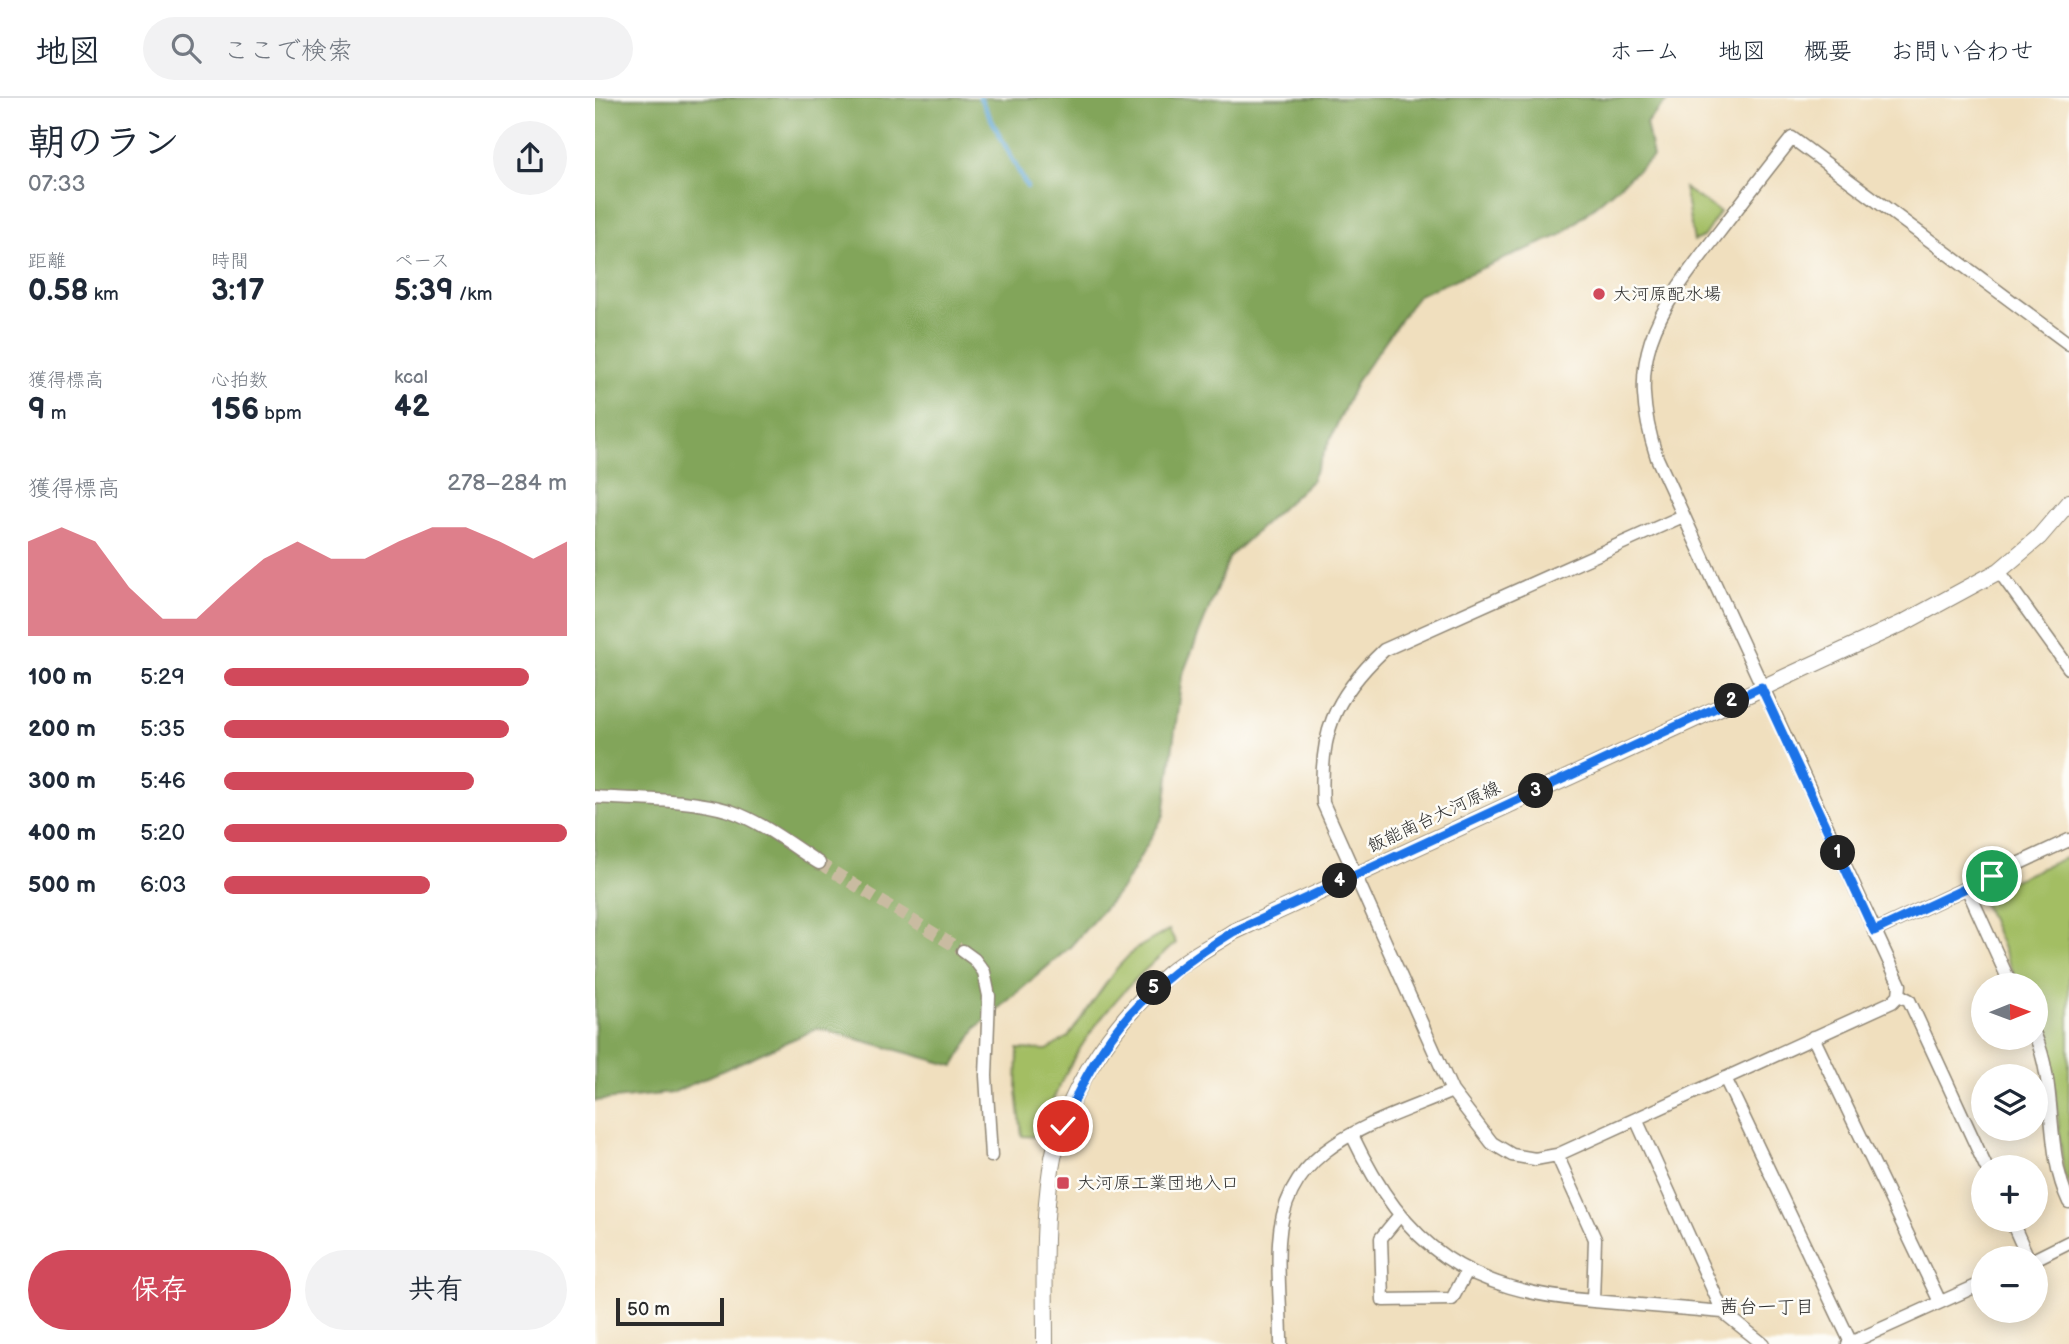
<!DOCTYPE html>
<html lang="ja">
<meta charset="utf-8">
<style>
body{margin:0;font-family:"Balsamiq Sans","Klee One",sans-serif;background:#f2f2f3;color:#1f2937;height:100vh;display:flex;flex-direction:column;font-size:26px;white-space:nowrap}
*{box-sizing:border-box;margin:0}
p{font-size:23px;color:#747a83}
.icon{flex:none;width:38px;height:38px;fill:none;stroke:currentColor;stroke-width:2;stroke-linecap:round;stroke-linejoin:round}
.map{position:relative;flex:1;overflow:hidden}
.drawer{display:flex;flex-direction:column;background:#fff;width:595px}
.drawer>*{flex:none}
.needle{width:46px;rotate:89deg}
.controls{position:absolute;left:1376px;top:875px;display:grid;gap:14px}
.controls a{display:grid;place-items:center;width:77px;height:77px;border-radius:50%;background:#fff;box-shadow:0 4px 18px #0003;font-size:35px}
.scale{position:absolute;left:21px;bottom:18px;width:108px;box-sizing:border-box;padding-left:7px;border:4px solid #2b2b2b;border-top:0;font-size:19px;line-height:24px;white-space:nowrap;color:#2b2b2b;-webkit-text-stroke:5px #fdfcf7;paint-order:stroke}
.pin{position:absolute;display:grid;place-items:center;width:60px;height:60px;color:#fff;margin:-30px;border:4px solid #fff;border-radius:50%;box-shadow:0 2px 7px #0007}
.km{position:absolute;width:35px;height:35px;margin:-18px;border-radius:50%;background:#222;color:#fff;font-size:19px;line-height:35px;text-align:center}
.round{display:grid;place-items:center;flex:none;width:74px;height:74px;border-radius:37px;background:#f2f2f3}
.summary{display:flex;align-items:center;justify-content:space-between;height:119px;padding:0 28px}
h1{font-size:38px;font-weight:600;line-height:52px}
.metrics{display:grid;grid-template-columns:repeat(3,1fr);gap:10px;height:119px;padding:7px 28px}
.metrics div{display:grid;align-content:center}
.metrics b{font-size:30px;font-weight:600}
.metrics small{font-size:19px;font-weight:400}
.metrics p{font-size:19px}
.chart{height:196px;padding:14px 28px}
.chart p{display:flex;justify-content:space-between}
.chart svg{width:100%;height:126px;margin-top:7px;fill:#d1495b;opacity:.7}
.button{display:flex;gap:14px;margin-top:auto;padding:14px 28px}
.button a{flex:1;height:80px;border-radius:42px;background:#d1495b;color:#fff;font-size:28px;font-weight:600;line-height:80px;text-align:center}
.button a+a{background:#f2f2f3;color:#1f2937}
ul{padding:0 28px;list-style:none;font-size:23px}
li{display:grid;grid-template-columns:112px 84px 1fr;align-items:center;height:52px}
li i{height:18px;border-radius:9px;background:#d1495b}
header{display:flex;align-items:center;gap:42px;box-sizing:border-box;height:98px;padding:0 35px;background:#fff;border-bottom:2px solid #e0e1e3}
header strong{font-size:33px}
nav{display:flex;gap:38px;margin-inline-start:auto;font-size:24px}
.search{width:490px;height:63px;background:#f2f2f3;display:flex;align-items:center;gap:18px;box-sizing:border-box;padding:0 24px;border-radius:38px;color:#747a83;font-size:26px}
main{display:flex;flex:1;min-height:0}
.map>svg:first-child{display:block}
.green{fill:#a3be64;stroke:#677448;stroke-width:2}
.forest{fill:#82a55a;stroke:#566842;stroke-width:2}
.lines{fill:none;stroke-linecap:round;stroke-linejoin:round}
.stream{stroke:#59a3d1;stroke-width:4.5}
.minor-tunnel{stroke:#c9bba1;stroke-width:12;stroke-dasharray:12 6;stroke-linecap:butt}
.minor-casing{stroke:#8e8574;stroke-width:15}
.tertiary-casing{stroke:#8e8574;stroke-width:18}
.minor{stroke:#fff;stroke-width:12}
.tertiary{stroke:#fff;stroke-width:16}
.route-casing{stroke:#fff;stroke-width:14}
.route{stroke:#1a73e8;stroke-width:9}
.poi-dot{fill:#d1495b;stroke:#fdfcf7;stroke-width:2.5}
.labels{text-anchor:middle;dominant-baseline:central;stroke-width:5;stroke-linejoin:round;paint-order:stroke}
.poi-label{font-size:18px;fill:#2b2b2b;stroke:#fdfcf7;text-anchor:start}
.street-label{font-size:18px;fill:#2b2b2b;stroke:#fdfcf7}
.neighbourhood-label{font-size:19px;fill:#2b2b2b;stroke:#fdfcf7}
</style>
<header>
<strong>地図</strong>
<div class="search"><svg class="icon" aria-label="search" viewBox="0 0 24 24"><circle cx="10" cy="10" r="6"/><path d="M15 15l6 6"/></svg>ここで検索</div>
<nav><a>ホーム</a><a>地図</a><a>概要</a><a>お問い合わせ</a></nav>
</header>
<main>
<section class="drawer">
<div class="summary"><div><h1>朝のラン</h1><p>07:33</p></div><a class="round"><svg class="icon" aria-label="share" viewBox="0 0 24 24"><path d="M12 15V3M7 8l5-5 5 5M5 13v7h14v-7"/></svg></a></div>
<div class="metrics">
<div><p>距離</p><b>0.58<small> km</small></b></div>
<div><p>時間</p><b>3:17</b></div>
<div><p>ペース</p><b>5:39<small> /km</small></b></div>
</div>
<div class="metrics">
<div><p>獲得標高</p><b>9<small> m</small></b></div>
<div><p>心拍数</p><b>156<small> bpm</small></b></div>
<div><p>kcal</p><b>42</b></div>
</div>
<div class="chart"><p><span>獲得標高</span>278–284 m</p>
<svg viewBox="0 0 160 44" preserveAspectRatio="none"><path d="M0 44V11L10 6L20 11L30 27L40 38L50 38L60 27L70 17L80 11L90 17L100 17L110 11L120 6L130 6L140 11L150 17L160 11V44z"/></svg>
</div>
<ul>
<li><b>100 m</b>5:29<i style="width:89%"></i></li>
<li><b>200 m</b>5:35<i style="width:83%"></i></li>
<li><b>300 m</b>5:46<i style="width:73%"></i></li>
<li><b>400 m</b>5:20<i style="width:100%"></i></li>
<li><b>500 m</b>6:03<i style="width:60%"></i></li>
</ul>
<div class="button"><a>保存</a><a>共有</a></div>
</section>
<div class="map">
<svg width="1474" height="1246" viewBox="0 0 1474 1246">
<rect width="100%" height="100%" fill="#fdfcf7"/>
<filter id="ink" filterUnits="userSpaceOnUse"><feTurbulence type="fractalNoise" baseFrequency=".0143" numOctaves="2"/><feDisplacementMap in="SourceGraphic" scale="14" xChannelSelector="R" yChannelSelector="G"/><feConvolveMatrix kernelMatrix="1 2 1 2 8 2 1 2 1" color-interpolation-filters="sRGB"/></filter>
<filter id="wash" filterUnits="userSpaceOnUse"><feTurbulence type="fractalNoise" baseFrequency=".00686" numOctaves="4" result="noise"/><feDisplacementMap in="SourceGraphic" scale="28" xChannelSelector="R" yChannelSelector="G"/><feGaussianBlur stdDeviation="1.57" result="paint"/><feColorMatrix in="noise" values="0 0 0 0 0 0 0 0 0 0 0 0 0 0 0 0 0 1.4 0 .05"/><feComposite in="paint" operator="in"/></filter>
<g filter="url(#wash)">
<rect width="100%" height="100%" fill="#f0dfbe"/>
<path class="green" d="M1089,90L1125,114L1108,139L1099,143Z
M1474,758V1087L1469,1077L1456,957L1440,925V887H1423L1391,810L1385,803L1387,796Z
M574,832L581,845C515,898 470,959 444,1039L427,1038L422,993L423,951L452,952L473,939L522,870L539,852Z"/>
<path class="forest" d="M0,0H1075L1051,25L1058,59L966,137L823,197L762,283L716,383L635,458L587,578L569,717L528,789L475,849L381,930L359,968L223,930L77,995L0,1003Z"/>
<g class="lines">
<path class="stream" d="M385,0L432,89"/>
</g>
</g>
<g filter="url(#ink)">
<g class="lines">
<path class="minor-tunnel" d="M224,765L368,853"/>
<defs>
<path id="minor" d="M1088,418L789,552C738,600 724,636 728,705L857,993L897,1045L917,1057L940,1061L962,1057L1297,904L1304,897
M1404,473L1474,570
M0,699C43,702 93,700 135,713C167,724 196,747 224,765
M1372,790L1416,887
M1279,833L1474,742
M368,853L379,861L389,874L394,898L391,978L396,1058
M1440,937C1463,990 1449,1052 1474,1104
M1218,939L1345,1204
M1130,980L1256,1245
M757,1037C811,1151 872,1193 998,1203L1000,1141L962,1057
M1391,1069L1314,902L1304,897L1305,887L1062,360C1030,262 1059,218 1118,142C1144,108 1170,74 1197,40L1474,246
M804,1118L786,1140L788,1202L857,1201L872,1173
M1416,1122L1433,1160
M1440,1161L1474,1144
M998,1203L1128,1214L1041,1021
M1128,1214L1168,1246
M686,1246C686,1212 682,1178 684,1144C689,1045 781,1026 857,993
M1253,1246L1388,1185"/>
<path id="tertiary" d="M450,1246C450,1188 447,1129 456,1071C467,999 515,929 568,881C588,862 615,849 638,834L1310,524L1404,473L1444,439L1474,404"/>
</defs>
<use href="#minor" class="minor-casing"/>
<use href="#tertiary" class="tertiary-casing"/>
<use href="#minor" class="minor"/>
<use href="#tertiary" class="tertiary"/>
</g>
</g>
<g class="lines" filter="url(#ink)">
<defs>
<path id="route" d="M468,1028C507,933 552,887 638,834L1166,589L1279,833L1397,778"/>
</defs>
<use href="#route" class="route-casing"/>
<use href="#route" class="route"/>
</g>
<g class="poi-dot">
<circle cx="1004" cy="196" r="7"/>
<rect x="461" y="1078" width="14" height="14" rx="3.5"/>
</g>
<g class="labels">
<g class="poi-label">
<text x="1018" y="196">大河原配水場</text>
<text x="482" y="1085">大河原工業団地入口</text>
</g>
<g class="street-label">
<text transform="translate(839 719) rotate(-25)">飯能南台大河原線</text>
</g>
<g class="neighbourhood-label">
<text x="1172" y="1209">茜台一丁目</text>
</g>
</g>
</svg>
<div class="controls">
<a><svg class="needle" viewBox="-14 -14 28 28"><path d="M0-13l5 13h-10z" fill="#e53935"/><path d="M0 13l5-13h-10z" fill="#747a83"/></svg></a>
<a><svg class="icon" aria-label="layers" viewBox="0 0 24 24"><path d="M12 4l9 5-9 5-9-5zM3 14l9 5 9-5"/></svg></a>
<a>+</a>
<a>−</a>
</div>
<div class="scale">50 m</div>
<div class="pin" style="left:1397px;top:778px;background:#1e9e55"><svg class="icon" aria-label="arrive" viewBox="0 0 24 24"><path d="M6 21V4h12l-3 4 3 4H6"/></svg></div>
<div class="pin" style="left:468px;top:1028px;background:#d93025"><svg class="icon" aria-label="check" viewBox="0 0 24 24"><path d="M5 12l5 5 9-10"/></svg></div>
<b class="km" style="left:1243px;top:755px">1</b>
<b class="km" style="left:1137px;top:603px">2</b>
<b class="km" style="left:941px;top:693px">3</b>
<b class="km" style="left:745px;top:783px">4</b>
<b class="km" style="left:559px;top:890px">5</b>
</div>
</main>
